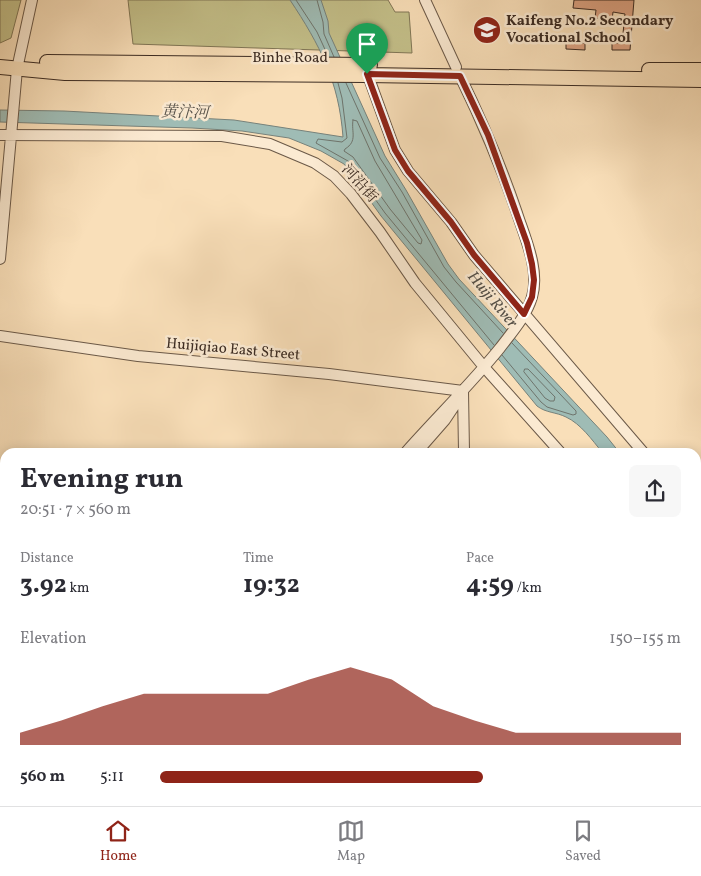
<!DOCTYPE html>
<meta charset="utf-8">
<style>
body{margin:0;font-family:Vollkorn,"Noto Serif SC",serif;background:#f7f7f7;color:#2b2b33;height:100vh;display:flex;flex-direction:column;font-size:19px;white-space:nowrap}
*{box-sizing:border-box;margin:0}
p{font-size:16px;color:#7c7c81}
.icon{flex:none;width:28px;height:28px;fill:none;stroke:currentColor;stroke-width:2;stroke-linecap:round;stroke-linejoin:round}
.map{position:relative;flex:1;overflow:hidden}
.drawer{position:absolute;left:0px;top:448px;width:701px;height:359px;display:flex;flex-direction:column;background:#fff;border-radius:15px 15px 0 0;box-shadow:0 2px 12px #0003}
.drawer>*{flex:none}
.pin{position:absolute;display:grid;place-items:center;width:42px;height:42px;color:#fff;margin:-51px -21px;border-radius:50% 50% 50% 0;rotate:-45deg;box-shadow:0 0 5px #0007}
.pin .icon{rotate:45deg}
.round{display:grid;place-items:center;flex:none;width:52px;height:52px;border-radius:8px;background:#f7f7f7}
.head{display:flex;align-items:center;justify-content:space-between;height:85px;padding:0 20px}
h1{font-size:28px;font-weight:700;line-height:38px}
.figures{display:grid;grid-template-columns:repeat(3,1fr);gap:8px;height:85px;padding:5px 20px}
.figures div{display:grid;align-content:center}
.figures b{font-size:25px;font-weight:700}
.figures small{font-size:14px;font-weight:400}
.figures p{font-size:14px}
.chart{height:140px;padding:10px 20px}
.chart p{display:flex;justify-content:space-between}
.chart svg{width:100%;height:90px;margin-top:5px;fill:#8f2418;opacity:.7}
ul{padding:0 20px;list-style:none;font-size:16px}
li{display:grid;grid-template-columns:80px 60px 1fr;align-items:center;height:38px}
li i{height:12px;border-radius:6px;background:#8f2418}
.dock{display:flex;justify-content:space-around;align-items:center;height:70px;border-top:1px solid #e1e1e2;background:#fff;font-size:14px;color:#7c7c81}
.dock a{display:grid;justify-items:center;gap:2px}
.dock .on{color:#8f2418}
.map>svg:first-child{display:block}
.green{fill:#c4c08a;stroke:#807656}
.water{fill:#9fbcb5;stroke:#77827b}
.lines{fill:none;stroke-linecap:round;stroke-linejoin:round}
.shore{stroke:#6e746c;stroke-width:1}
.building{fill:#dda383;stroke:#3c2c23}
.minor-casing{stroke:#6b5948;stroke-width:12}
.major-casing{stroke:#3c2c23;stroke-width:16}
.minor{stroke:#fbead2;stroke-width:10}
.major{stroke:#f9dfb9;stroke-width:14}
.route-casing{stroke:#fff;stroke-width:10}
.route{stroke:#8f2418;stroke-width:6}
.labels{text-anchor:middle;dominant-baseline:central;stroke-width:5;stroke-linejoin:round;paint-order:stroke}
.poi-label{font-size:15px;font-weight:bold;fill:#3c2c23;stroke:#fbead2;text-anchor:start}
.street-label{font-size:15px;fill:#3c2c23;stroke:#fbead2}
.water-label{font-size:16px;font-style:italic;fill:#555048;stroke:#fbead2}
</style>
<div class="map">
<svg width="701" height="806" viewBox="0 0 701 806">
<rect width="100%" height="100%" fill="#f9dfb9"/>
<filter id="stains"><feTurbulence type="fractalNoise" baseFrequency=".004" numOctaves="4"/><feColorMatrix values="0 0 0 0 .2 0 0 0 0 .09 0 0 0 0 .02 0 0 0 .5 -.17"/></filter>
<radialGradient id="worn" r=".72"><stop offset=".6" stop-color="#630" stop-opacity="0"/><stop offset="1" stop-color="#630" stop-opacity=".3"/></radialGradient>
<path class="green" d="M0,0H21L11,38L0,43Z
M128,0H388L395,12H409L412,53L133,44Z"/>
<path class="water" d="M290,0H321L328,21L329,33L385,156L406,190L448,264L459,279L607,437L619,452H602C592,440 581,424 566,417C556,412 546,413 537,406L381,216L344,164L321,151L289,138L242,131L192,128L0,122V110L64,111L234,120L343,137C339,82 320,45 290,0Z
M696,555L701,564V598L696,589Z"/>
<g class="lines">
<path class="shore" d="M296,0L317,32L328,56
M317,0L323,22L324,34L334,57
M338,83L342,98L347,138L342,142L318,139L316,143L348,161L385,213L494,345
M346,83L380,158L402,192L444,267L456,282L503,333
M353,120L357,121L375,161L422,240L421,244L418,243L390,209L353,157L344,151L345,149C358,141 351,132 353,120Z
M502,355L541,402L547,407L573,415L576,414V411L512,343
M525,369H528L555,397L554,401H550L545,398L524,372Z"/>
</g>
<path class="building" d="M574,0H634L630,50H612V43H622L625,14L613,12L612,20L595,18L596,10L573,8Z
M566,43H585V50L566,49Z"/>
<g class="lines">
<defs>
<path id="minor" d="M425,0L456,67
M366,70L395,150L408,171L451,222L474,255L643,452
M0,135L222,136L270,144L315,163L334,176L351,194L380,232L415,283L484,367L560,452
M0,259L17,69L32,0
M0,336L138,356L329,374L463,391
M463,391L464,452
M406,452C437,417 470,385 500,348C512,332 526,317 532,297C540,270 525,238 517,213C501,166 482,121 460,76
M417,452L445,420L455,405
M696,515L701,520
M0,522L5,523
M696,615L701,621
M495,801V806
M276,806V801
M284,806V801"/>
<path id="major" d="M47,62L370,65
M0,67L65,73L367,75L701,80
M649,70H701"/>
</defs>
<use href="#minor" class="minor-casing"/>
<use href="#major" class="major-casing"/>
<use href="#minor" class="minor"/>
<use href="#major" class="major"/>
</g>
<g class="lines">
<defs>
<path id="route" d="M367,74L460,76L488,135L527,243L532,264L534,280L532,297L524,314L474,255L451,222L408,171L395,150Z"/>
</defs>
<use href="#route" class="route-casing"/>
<use href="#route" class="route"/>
</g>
<defs>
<symbol id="school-disc" viewBox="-11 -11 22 22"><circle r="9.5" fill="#8f2418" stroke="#fbead2"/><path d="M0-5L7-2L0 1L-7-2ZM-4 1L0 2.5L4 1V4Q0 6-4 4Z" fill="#fff"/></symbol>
</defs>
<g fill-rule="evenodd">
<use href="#school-disc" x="471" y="14" width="32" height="32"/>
</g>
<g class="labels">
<g class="poi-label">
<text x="506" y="21">Kaifeng No.2 Secondary<tspan x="506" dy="17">Vocational School</tspan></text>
</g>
<g class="street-label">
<text x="290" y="58">Binhe Road</text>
<text transform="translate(359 184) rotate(48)">河沿街</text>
<text transform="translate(233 350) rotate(5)">Huijiqiao East Street</text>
</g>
<g class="water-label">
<text transform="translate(185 113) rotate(2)">黄汴河</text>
<text transform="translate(492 300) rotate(50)">Huiji River</text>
</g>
</g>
<rect width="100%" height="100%" filter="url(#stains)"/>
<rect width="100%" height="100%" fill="url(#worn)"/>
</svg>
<div class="pin" style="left:367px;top:74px;background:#1e9e55"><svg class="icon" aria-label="arrive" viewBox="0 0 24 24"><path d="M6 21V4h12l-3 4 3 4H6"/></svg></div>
<section class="drawer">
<div class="head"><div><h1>Evening run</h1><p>20:51 · 7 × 560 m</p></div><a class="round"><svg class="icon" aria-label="share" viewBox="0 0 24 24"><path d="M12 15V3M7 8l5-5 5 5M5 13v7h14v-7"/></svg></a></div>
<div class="figures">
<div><p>Distance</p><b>3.92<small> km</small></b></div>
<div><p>Time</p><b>19:32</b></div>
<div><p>Pace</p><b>4:59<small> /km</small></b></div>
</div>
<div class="chart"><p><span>Elevation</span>150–155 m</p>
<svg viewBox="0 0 160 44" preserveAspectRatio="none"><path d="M0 44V38L10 32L20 25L30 19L40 19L50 19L60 19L70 12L80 6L90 12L100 25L110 32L120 38L130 38L140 38L150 38L160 38V44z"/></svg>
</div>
<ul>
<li><b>560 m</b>5:11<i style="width:62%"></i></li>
</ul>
</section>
</div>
<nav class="dock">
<a class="on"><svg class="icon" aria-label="home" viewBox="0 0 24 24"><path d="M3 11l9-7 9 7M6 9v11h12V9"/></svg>Home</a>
<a><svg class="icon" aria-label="map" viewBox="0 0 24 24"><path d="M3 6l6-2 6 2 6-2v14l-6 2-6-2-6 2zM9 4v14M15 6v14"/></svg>Map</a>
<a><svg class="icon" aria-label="saved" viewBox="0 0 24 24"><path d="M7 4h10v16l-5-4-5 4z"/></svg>Saved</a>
</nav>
